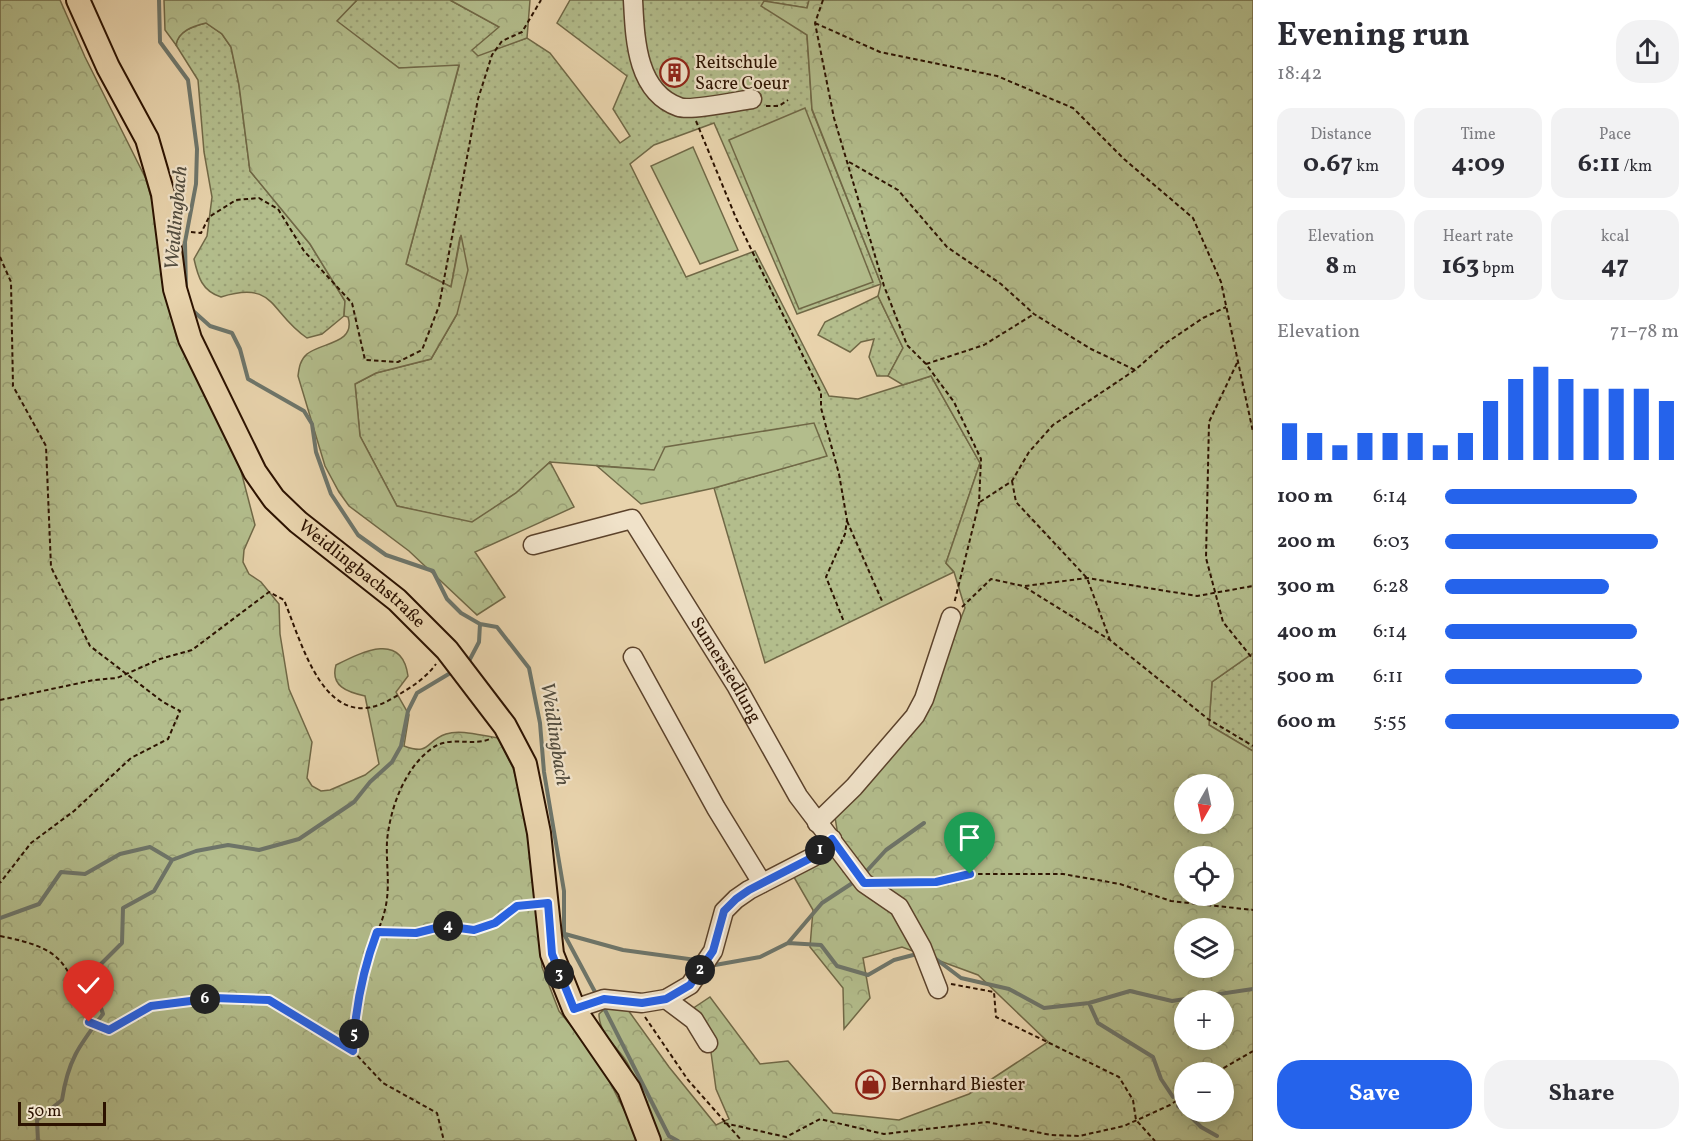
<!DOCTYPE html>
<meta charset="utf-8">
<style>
body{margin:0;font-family:Vollkorn,serif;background:#f2f2f3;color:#2b2b33;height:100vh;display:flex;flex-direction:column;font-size:22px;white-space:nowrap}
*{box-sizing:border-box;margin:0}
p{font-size:20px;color:#7c7c81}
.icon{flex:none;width:33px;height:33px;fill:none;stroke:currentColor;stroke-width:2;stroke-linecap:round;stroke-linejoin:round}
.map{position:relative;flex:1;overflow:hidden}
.drawer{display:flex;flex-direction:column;background:#fff;width:450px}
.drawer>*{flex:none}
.needle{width:39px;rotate:189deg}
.controls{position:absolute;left:1174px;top:774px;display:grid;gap:12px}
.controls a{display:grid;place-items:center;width:60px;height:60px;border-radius:50%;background:#fff;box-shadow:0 3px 15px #0003;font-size:30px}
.scale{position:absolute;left:18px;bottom:15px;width:88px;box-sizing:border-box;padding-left:6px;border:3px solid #2c1200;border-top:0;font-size:16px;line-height:21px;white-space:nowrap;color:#2c1200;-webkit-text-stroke:4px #f0e2c9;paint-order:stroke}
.pin{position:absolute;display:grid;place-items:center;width:51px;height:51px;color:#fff;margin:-62px -26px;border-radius:50% 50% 50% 0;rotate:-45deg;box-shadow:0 0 6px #0007}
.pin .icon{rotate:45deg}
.km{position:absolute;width:30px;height:30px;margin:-15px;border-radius:50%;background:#222;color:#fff;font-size:16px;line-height:30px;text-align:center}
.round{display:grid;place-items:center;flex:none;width:63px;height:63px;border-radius:24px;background:#f2f2f3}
.headline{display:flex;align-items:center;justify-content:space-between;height:102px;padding:0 24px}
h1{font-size:33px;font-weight:700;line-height:45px}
.metrics{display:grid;grid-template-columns:repeat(3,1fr);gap:9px;height:102px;padding:6px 24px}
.metrics div{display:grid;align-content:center;border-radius:15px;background:#f2f2f3;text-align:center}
.metrics b{font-size:26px;font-weight:700}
.metrics small{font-size:16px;font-weight:400}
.metrics p{font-size:16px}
.chart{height:168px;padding:12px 24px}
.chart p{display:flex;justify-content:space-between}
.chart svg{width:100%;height:108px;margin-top:6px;stroke:#2563eb;stroke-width:6}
.action{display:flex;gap:12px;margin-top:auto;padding:12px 24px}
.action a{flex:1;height:69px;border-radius:24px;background:#2563eb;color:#fff;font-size:24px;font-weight:700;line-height:69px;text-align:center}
.action a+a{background:#f2f2f3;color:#2b2b33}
ul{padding:0 24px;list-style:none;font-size:20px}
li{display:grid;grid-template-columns:96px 72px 1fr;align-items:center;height:45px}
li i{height:15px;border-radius:8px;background:#2563eb}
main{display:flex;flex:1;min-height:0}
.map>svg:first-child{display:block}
.grass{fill:url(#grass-dots);stroke:#706846;stroke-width:1.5}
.forest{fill:url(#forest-crowns);stroke:#706846;stroke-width:1.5;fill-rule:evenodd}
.garden{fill:#b3bd8c;stroke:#706846;stroke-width:1.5}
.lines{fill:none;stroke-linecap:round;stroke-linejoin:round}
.stream{stroke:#6d756a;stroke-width:4}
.minor-casing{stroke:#5b422b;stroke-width:21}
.major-casing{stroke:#2c1200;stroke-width:26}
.path{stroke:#2c1200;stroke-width:2;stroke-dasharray:4.5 3;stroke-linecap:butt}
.minor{stroke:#f0e2c9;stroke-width:18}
.major{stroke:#e8d3ac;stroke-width:22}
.route-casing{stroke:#fff;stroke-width:12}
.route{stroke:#2563eb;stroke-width:8}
.labels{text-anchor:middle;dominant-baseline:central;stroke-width:4.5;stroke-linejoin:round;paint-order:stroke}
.poi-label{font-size:18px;fill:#2c1200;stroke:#f0e2c9;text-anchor:start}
.street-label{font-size:18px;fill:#2c1200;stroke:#f0e2c9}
.water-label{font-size:20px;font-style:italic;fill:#524c3e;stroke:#f0e2c9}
</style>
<main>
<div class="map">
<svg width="1253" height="1141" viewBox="0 0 1253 1141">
<defs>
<pattern id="grass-dots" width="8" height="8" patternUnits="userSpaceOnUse" patternTransform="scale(1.5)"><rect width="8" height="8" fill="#b3bd8c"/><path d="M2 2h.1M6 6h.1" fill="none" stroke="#9aa177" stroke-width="1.8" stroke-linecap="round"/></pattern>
<pattern id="forest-crowns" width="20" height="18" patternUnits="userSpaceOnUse" patternTransform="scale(1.5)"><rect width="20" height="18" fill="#b3bd8c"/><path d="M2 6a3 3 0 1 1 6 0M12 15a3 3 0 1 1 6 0" fill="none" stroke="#9aa177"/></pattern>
</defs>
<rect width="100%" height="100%" fill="#e8d3ac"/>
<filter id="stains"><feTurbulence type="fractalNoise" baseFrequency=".00333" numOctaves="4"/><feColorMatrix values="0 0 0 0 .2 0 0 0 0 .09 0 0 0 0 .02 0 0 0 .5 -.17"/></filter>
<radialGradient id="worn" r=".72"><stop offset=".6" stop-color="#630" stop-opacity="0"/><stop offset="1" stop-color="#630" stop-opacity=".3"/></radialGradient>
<path class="grass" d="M357,0H450L500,27L473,50L478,55L527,38L550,53L620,143L630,136L613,109L627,76L557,23L570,0H809L807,8L764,1L807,35L812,110L881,284L797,314L714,123L654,145L630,164L686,277L755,251L829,396L858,399L931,376L980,463L946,563L954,572L765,663L714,488L826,456L654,470L550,462L516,493L472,523L397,506L360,436L355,384L376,373L431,359L457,314L460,237L451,287L406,264L459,66L399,68L336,21Z
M206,23L222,34L231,47L239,85L250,171L310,244L345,301L344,316L322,334L307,338C269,312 276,280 221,297C202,291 198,277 194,259L207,236L212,197L204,152L198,80L176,45C178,31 194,26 206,23Z
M878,296L903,348L888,376H877L869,357L874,339L861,342L850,352L818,335L825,322Z
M1253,653V751L1209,725L1212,682Z"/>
<path class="forest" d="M0,0H60L85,57L146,179L156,215L162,281L177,339L194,369L241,471L255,525L244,550L243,562L249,574L261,582L279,604L280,634L289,689L312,742L307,778L312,786L321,791L330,790L365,775L379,764L365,696C347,692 330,686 336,665C364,651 402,632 408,676L396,692L409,715L404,746C431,756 425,741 446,734C461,729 482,736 498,738L513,768L521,796L531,859L542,967L559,1011L598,1059L640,1141H0Z
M164,0H357L337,21L399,68L459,65L406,264L451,287L461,235L468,270L457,314L431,359L376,373L355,384L360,436L397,506L472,522L516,493L550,462L574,507L475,552L505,597L477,615L409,551L349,506L339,492L325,466L298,376C299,368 300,360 307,354C322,342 356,344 348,317L344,316L345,301L310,244L250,171L239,85L231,47L222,34L206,23C193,26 178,31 176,45L165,30Z
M450,0H530L527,38L478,56L472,50L499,27Z
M809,0H1253V653L1212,682L1209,725L1253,751V1141H657C649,1115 640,1090 629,1066C620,1048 599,1036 599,1014C608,1004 616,1008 628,1010L669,1067L716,1125L729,1119L716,1089L710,1045L692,1009L710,997L760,1064L788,1061L833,1113L899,1120L969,1094L1048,1042L978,975L902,947L863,958L870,998L844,1029L843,988L810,947L813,910L791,872L839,842L834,811L917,727L965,608L954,572L946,563L980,463L931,376L903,385L888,376L903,348L878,296L881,284L812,109L807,35L761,6L764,1L807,8ZM1185,784H1224V824H1185ZM1185,856H1224V896H1185ZM1185,928H1224V968H1185ZM1185,1000H1224V1040H1185ZM1185,1072H1224V1112H1185Z
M814,423L827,456L714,488L641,504L597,466L654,470L665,447Z"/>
<path class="garden" d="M805,108L873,282L799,309L729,140Z
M693,147L738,250L700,264L651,166Z"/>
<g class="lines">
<path class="stream" d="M159,0L160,42L188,80L197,149L196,184L185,242L186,290
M191,309L210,326L232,333L240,349L248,379L304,411L312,424L316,452L331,494L358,535L386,555L433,571L447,599L461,613L480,624L497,627L529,668L540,723L544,772L564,891V934L595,992
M469,661L479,642L480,624
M864,874L886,850L924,823
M0,918L39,904L61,872L85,874L120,854L150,847L172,860L196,851L228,845L259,850L299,839L354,802L370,782L392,762L401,746L408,711L417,693L452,672
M565,934L623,950L696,960
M788,943L822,903L854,882
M932,956L961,978L1009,989L1044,1008L1089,1003L1130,991L1172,1001L1253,989
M715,965L760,957L788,943L821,945L837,966L868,975L894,960L917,954
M1089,1003L1098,1023L1153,1057L1161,1079L1173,1097
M603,1006L669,1136L678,1141
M1178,1106L1185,1111
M1186,1112L1201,1127L1217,1136
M38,1141L37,1120L62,1100C68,1060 79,1046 103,1014L90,975L122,943L123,908L154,891L172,860"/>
<defs>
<g id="minor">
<path d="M633,0C635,38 636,92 679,107C689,111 739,101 752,99"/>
<path id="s1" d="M533,545L632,519L737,687L798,796L864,883L899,907L922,948L938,989"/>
<path d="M633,657L716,808L762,883"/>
<path d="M817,823L854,787L915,716L924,699L951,617"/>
<path d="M666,999L694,1020L708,1043"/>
<path d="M574,1009L604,999L642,1003L666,999L690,985L713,951L724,911L736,899L749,890L813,857L832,839"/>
</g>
<g id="major">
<path id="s2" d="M78,0L108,67L147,139L163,194L175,289L190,339L255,472L274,499L298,522L397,600L447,650L505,726L525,764L539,833L552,954L574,1009L629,1089L649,1141"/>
</g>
</defs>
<use href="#minor" class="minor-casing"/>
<use href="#major" class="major-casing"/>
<path class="path" d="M823,0L815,23L834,118L884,286L907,345L926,364L954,402L981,459L979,503L954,604
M815,23L880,52L997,76L1073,108L1124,159L1193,218L1221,282L1253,432
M766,106H779L788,100
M696,121L736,218L821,393V408L839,474L847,520L845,534L826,577L844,622
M849,162L898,190L947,247L1001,284L1034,314L1091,349L1135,370
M191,232L201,233L209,217L236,200L259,198L278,209L304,251L352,303L365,360L398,362L422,350L439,306L478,99L492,55L502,41L522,32L541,0
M0,257L11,282L13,386L46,446L51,567L90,646L163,702L180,711L168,739L131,758L74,811L31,843L0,883
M1237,363L1209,422L1206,558L1223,622L1253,659
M926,364L984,345L1034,314
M1012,481L1016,502L1087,578L1110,640
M980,502L1012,481L1029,452L1053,425L1135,370L1166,343L1203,318L1226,307
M847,521L882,601
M1025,586L1087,578L1197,596L1253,586
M962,607L991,579L1023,586L1110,640L1208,719L1253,746
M0,700L94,680L117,678L160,659L192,650L269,592L284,600C303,646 326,739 393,698C410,688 424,680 436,664
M889,882H936L970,874H1063L1120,884L1171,901L1253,910
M377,931L416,933L444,926L474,930L495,923L517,906L530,905
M0,936C66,949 66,962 89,1022L109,1030L151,1006L214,998L269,1000L353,1051L383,1083L437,1113L444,1141
M951,984L994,992L996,1017L1119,1077L1133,1100L1136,1120L1155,1141
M645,1017L688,1080L742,1141
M353,1051C354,1023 355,996 363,969C369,948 382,927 386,905C390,884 386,863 387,841C390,809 404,769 431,749C450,734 473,748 492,738
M1217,1072L1253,1051
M724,1123L786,1137L820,1119L884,1134L987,1122L1051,1135L1079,1136L1124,1126L1170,1105L1185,1095"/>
<use href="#minor" class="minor"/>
<use href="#major" class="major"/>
</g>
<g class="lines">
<defs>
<path id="route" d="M89,1022L109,1030L151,1006L214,998L269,1000L353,1051C355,1008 362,972 377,932L416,933L444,926L474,930L495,923L517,906L548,903L552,954L574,1009L604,999L642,1003L666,999L690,985L713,951L724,911L736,899L749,890L813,857L832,839L864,883L936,882L970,874"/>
</defs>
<use href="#route" class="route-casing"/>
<use href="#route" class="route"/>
</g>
<defs>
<symbol id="building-ring" viewBox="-11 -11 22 22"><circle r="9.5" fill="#f0e2c9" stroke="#8f2418" stroke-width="1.5"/><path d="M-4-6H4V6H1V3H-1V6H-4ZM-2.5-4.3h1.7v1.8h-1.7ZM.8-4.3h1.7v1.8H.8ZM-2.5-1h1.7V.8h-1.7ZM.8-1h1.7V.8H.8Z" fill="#8f2418"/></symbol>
<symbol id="shop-ring" viewBox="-11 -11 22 22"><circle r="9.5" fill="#f0e2c9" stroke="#8f2418" stroke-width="1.5"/><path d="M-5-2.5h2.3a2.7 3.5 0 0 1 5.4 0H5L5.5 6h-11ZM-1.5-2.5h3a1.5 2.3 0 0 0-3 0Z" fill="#8f2418"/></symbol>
</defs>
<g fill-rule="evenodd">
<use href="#building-ring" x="658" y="56" width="33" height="33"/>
<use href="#shop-ring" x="854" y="1068" width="33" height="33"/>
</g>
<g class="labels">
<g class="poi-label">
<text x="695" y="63">Reitschule<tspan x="695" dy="21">Sacre Coeur</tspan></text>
<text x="891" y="1085">Bernhard Biester</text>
</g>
<g class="street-label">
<text stroke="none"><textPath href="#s2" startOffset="657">Weidlingbachstraße</textPath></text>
<text stroke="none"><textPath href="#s1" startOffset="280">Sumersiedlung</textPath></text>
</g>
<g class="water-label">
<text transform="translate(177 218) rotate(-85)">Weidlingbach</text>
<text transform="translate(554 734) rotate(81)">Weidlingbach</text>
</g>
</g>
<rect width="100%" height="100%" filter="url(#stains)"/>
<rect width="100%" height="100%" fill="url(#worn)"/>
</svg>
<div class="controls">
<a><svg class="needle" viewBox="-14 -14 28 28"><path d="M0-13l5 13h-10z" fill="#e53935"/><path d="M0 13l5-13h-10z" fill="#7c7c81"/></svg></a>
<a><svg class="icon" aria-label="locate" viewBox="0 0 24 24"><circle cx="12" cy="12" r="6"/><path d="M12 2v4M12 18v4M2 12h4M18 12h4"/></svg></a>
<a><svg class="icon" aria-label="layers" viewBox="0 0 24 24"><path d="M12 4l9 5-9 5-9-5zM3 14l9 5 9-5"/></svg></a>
<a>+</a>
<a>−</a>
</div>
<div class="scale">50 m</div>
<div class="pin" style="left:970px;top:874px;background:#1e9e55"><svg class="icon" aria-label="arrive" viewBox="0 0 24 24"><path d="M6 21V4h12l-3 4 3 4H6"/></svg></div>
<div class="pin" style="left:89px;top:1022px;background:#d93025"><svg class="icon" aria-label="check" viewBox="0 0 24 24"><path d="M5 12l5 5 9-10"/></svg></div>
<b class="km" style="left:820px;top:850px">1</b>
<b class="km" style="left:700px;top:970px">2</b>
<b class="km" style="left:559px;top:974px">3</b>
<b class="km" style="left:448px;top:926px">4</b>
<b class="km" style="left:354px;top:1034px">5</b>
<b class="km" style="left:205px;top:999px">6</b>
</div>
<section class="drawer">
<div class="headline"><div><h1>Evening run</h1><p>18:42</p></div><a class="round"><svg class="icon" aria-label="share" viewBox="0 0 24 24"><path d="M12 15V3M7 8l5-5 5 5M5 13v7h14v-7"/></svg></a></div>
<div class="metrics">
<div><p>Distance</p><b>0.67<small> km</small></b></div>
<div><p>Time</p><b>4:09</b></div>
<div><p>Pace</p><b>6:11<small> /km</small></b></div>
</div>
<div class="metrics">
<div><p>Elevation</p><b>8<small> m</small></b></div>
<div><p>Heart rate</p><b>163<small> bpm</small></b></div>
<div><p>kcal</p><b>47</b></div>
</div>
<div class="chart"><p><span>Elevation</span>71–78 m</p>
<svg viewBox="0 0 160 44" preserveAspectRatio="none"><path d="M5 44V29M15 44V33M25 44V38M35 44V33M45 44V33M55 44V33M65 44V38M75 44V33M85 44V20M95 44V11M105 44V6M115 44V11M125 44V15M135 44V15M145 44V15M155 44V20"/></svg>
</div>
<ul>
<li><b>100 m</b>6:14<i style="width:82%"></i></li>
<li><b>200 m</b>6:03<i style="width:91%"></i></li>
<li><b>300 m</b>6:28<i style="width:70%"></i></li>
<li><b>400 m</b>6:14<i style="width:82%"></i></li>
<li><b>500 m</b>6:11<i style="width:84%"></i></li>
<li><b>600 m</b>5:55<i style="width:100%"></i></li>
</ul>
<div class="action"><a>Save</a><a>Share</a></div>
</section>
</main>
